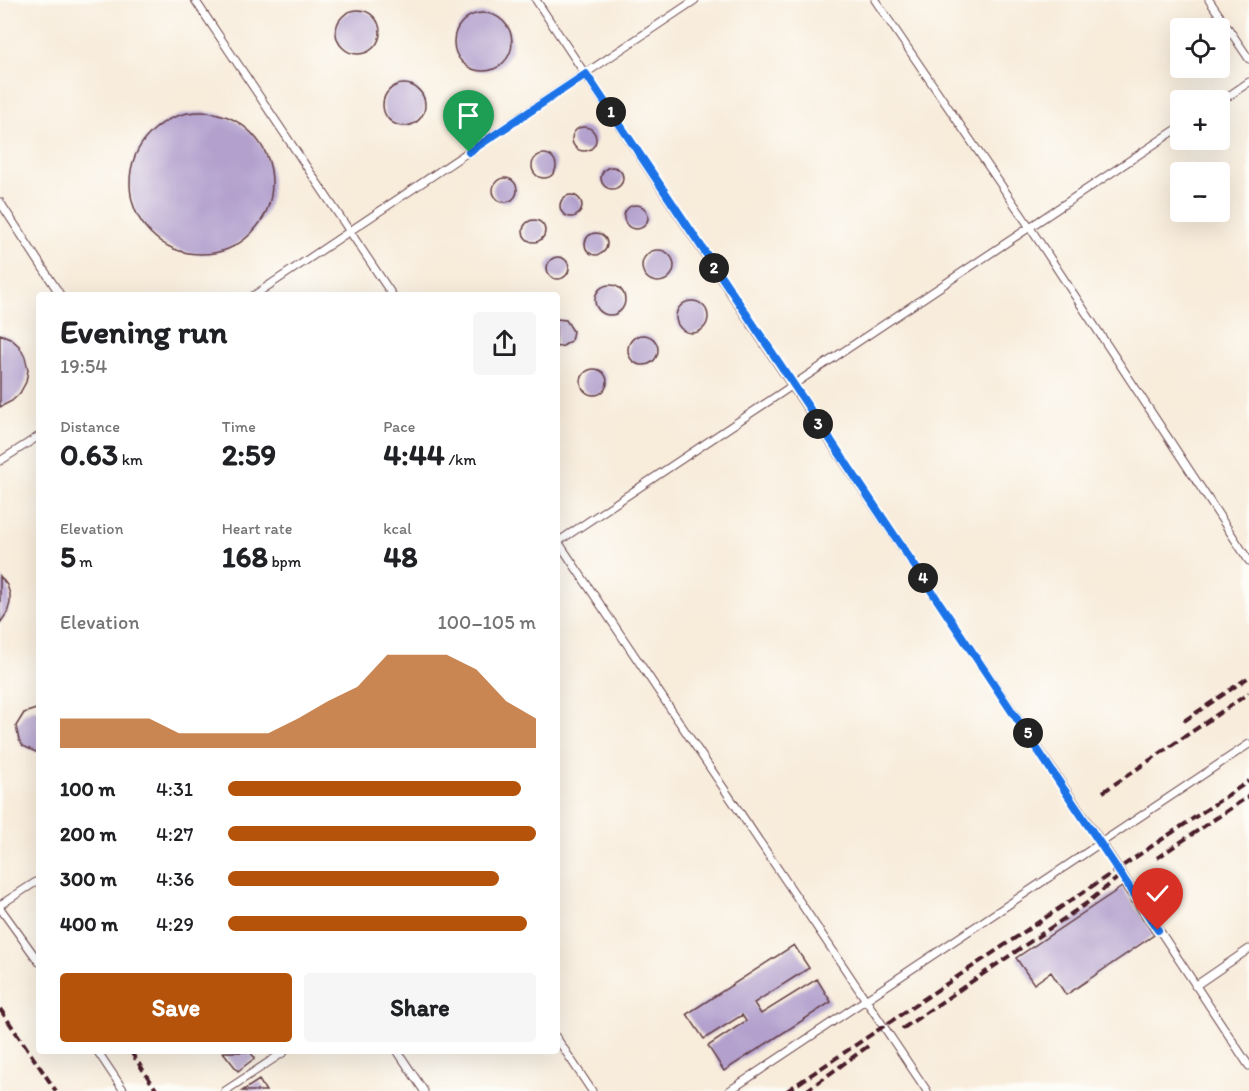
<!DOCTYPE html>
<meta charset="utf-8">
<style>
body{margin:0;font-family:Itim,sans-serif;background:#f6f6f6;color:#202124;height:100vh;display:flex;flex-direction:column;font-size:22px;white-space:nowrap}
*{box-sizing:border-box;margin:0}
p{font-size:20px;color:#757577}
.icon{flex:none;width:33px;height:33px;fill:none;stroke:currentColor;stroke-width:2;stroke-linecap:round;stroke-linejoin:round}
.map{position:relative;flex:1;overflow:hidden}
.side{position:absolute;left:36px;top:292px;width:524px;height:762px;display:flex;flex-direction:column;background:#fff;border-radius:6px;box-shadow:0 6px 24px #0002}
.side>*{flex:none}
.buttons{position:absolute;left:1170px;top:18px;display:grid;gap:12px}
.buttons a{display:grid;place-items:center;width:60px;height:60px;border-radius:6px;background:#fff;box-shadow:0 6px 24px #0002;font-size:30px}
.pin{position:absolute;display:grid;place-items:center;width:51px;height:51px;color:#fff;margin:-62px -26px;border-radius:50% 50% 50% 0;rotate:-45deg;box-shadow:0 0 6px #0007}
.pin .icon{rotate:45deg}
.km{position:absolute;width:30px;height:30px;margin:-15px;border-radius:50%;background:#222;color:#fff;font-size:16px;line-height:30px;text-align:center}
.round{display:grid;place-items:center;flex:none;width:63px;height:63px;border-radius:6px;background:#f6f6f6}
.summary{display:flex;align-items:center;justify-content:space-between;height:102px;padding:0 24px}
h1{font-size:33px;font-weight:700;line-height:45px}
.figures{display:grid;grid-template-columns:repeat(3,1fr);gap:9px;height:102px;padding:6px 24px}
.figures div{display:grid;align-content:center}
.figures b{font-size:30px;font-weight:700}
.figures small{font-size:16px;font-weight:400}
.figures p{font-size:16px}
.chart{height:168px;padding:12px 24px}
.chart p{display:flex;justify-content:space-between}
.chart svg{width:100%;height:108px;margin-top:6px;fill:#b45309;opacity:.7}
.action{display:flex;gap:12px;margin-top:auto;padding:12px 24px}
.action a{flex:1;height:69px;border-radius:6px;background:#b45309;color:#fff;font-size:24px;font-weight:700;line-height:69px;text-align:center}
.action a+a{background:#f6f6f6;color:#202124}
ul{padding:0 24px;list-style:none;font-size:20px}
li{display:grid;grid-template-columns:96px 72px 1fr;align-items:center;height:45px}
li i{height:15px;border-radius:8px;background:#b45309}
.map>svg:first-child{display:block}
.building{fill:#b3a0cd}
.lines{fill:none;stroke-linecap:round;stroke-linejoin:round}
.lane-casing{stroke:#643e45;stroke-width:9}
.lane{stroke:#fff;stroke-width:7}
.rail{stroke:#4a1f2b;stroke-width:4;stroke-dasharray:9 4.5;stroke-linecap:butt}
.route-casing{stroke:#fff;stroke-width:12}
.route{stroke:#1a73e8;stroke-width:8}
</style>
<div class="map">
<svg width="1249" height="1091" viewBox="0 0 1249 1091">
<rect width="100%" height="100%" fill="#fdfcf7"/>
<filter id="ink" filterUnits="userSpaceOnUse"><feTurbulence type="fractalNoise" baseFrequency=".0167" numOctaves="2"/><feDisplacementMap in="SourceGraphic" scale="12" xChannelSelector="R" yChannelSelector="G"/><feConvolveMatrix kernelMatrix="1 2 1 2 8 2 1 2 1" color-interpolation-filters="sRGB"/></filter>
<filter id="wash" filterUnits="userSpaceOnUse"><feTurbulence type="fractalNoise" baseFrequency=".008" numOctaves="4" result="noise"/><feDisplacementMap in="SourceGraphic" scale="24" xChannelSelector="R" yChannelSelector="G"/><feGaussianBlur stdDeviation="1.35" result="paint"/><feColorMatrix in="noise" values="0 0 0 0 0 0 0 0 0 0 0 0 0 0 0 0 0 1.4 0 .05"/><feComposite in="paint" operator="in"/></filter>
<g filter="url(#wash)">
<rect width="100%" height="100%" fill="#f8ecdb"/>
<g id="blocks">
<path class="building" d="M336 32a22 22 0 1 1 44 0a22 22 0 1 1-44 0Z
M454 42a29 29 0 1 1 58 0a29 29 0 1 1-58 0Z
M383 105a21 21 0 1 1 42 0a21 21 0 1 1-42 0Z
M130 183a71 71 0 1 1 142 0a71 71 0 1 1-142 0Z
M572 139a12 12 0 1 1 24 0a12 12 0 1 1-24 0Z
M532 166a12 12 0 1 1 24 0a12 12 0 1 1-24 0Z
M601 178a11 11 0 1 1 22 0a11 11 0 1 1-22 0Z
M493 190a12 12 0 1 1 24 0a12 12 0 1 1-24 0Z
M560 206a11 11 0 1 1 22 0a11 11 0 1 1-22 0Z
M624 217a12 12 0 1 1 24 0a12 12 0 1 1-24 0Z
M523 231a11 11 0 1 1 22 0a11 11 0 1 1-22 0Z
M585 244a11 11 0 1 1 22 0a11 11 0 1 1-22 0Z
M642 266a16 16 0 1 1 32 0a16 16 0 1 1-32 0Z
M547 268a11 11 0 1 1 22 0a11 11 0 1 1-22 0Z
M595 300a15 15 0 1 1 30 0a15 15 0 1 1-30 0Z
M676 317a16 16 0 1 1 32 0a16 16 0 1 1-32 0Z
M556,319L566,320L573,331L571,341L563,346L556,347Z
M0,334L10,338L19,346L25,357L28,370L26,382L20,393L12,401L0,407Z
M628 350a15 15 0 1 1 30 0a15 15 0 1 1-30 0Z
M581 382a13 13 0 1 1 26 0a13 13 0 1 1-26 0Z
M0,576L7,585L10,594V603L7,613L0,623Z
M39,708V752H36L23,746L19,740L16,726L24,713Z
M1122,887L1154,935L1066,995L1051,972L1034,984L1016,958Z
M794,945L809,968L754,1003L761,1014L817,979L831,1002L724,1071L708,1046L746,1021L742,1015L704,1039L687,1014Z
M223,1052H250L255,1058L238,1071Z
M259,1080L266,1091H242Z"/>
</g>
</g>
<g filter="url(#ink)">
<use href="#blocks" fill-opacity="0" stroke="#643e45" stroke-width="1.5"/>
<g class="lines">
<defs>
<path id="lane" d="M195,0L393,296
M536,0L792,386L1088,822L1249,1066
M875,0L1029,226L1249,561
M1209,0L1249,59
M1220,102L1249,82
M0,202L61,296
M253,296L695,0
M0,461L39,436
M557,540L927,1091
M556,543L1180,127
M0,905L39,880
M0,908L39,962
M1195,986L1249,949
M556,1037L592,1091
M98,1052L124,1091
M398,1052L424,1091
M225,1091L284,1052
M729,1091L1249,744"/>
</defs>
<use href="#lane" class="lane-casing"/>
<use href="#lane" class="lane"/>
<path class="rail" d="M1184,721L1249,677
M1103,792L1249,693
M1157,858L1249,796
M0,1009L56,1091
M902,1029L1087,903L1120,876
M131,1052L157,1091
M787,1091L1249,781
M806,1091L871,1044"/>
</g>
</g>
<g class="lines" filter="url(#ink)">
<defs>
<path id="route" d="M469,152L586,74C775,361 969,644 1158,930"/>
</defs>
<use href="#route" class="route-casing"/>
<use href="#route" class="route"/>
</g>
</svg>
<div class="buttons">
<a><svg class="icon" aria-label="locate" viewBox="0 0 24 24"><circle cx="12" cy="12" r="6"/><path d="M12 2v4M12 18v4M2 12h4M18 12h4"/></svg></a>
<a>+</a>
<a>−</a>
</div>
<div class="pin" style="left:469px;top:152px;background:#1e9e55"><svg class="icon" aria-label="arrive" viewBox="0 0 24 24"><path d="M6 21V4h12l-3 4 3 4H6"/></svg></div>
<div class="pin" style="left:1158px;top:930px;background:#d93025"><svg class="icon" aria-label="check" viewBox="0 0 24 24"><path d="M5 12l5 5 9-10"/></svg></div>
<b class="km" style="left:611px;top:112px">1</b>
<b class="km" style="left:714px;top:268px">2</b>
<b class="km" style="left:818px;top:424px">3</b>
<b class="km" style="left:923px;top:578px">4</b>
<b class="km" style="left:1028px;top:733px">5</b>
<section class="side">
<div class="summary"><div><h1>Evening run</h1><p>19:54</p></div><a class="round"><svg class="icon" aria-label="share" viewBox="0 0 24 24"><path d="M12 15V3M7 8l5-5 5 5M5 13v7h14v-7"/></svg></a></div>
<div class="figures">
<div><p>Distance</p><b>0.63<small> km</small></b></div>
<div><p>Time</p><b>2:59</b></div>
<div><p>Pace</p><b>4:44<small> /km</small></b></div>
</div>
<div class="figures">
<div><p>Elevation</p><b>5<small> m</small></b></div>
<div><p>Heart rate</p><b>168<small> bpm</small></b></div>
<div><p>kcal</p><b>48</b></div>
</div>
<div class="chart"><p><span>Elevation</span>100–105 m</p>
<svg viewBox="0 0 160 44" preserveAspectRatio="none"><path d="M0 44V32L10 32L20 32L30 32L40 38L50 38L60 38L70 38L80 32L90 25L100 19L110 6L120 6L130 6L140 12L150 25L160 32V44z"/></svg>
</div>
<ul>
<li><b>100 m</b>4:31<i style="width:95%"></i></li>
<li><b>200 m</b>4:27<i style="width:100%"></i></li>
<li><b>300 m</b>4:36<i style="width:88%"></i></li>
<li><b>400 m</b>4:29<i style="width:97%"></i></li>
</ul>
<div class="action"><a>Save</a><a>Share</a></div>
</section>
</div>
